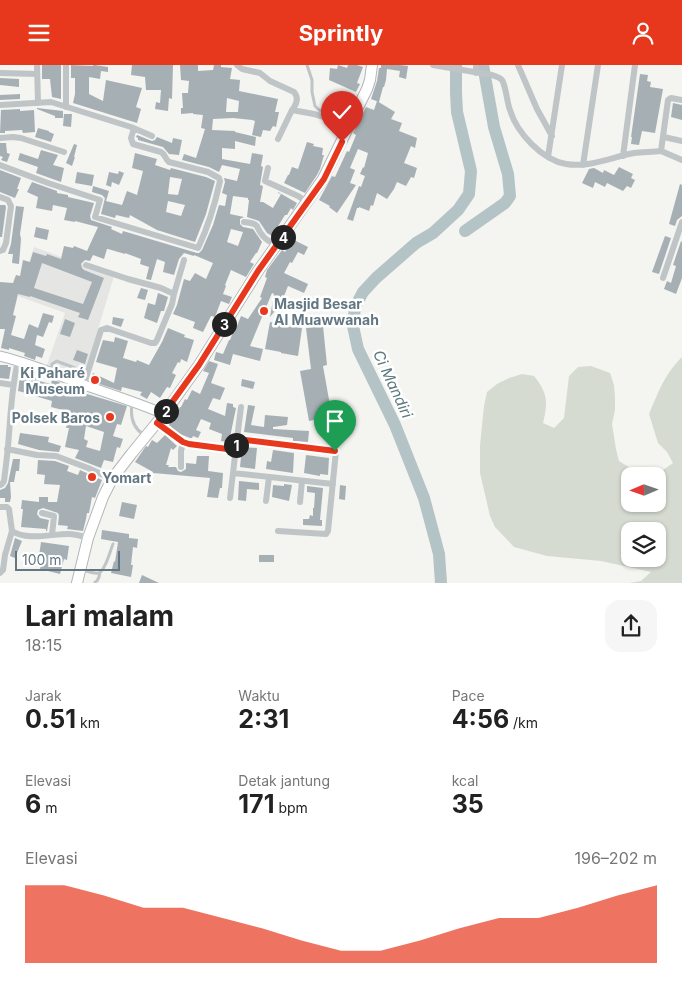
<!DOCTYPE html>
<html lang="id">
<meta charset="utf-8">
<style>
body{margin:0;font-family:Inter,sans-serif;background:#f6f6f6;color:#222;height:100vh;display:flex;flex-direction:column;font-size:19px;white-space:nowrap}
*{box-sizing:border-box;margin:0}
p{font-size:16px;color:#767676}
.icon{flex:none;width:28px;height:28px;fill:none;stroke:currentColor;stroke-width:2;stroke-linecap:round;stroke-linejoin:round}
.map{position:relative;height:518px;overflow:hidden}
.panel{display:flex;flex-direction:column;background:#fff;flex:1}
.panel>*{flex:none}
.needle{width:32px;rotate:268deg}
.fabs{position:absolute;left:621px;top:402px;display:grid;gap:10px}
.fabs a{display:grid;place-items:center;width:45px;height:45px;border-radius:10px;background:#fff;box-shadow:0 1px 4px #0004;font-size:25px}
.scale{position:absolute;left:15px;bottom:12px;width:105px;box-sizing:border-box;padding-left:5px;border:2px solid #627782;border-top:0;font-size:14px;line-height:18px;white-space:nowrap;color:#627782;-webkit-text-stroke:4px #fff;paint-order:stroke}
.pin{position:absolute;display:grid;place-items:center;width:42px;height:42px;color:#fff;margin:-51px -21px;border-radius:50% 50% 50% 0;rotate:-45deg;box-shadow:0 0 5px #0007}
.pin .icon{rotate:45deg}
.km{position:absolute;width:25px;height:25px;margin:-12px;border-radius:50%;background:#222;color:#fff;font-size:14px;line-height:25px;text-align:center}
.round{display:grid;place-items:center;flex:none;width:52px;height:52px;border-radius:15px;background:#f6f6f6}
.head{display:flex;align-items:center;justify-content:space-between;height:85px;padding:0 25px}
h1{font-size:28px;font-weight:700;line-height:38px}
.figures{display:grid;grid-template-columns:repeat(3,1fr);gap:8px;height:85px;padding:5px 25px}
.figures div{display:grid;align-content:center}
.figures b{font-size:25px;font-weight:700}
.figures small{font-size:14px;font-weight:400}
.figures p{font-size:14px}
.chart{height:140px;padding:10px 25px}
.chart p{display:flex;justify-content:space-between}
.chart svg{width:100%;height:90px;margin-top:5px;fill:#e7381d;opacity:.7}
header{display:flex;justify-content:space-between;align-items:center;height:65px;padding:0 25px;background:#e7381d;color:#fff;font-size:22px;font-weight:700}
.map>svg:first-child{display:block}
.built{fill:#e5e6e4}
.green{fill:#d6dbd1;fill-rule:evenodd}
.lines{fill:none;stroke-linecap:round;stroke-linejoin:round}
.river{stroke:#b4c4c6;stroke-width:12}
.building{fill:#a6b0b4;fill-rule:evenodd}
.secondary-casing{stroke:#b1b8bb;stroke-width:11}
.primary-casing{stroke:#b2b7ba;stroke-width:12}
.lane{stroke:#bfc4c6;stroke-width:3}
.street{stroke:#bfc4c6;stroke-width:6}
.secondary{stroke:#fff;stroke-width:9}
.primary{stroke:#fff;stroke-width:10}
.route-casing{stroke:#fff;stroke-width:10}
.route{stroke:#e7381d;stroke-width:6}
.poi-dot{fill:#e7381d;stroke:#fff;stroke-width:2}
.labels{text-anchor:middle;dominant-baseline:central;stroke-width:5;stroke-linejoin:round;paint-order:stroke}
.poi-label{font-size:14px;font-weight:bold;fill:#627782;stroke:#fff;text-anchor:start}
.water-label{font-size:15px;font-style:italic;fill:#5e7a7f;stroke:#fff}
</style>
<header><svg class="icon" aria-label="menu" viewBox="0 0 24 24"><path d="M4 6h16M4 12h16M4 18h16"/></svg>Sprintly<svg class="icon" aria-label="person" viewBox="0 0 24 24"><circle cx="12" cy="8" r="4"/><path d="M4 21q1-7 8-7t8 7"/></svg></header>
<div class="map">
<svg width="682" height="518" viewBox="0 0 682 518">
<rect width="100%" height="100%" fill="#f4f4f0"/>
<path class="built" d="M34,182L114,211L83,314L47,300L65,248L18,231Z"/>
<path class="green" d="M682,292V518H629L641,516L651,507L601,496L547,491L514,482L495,462L490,451L480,408V380L484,341L487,327L497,319L509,313L522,309L534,311C548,328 548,338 543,358L554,363L564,353L569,311L578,302L591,301L610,308L614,320L615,332V345L612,359L616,384L619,396L635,406L663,405L673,398L667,387L658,378L649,349C659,326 664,310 682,292ZM630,411H658V439H630ZM630,466H658V494H630Z"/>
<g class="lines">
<path class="river" d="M465,166L505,138L510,131L508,109L494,62L483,0
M441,518L439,489L424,433L395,360L358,284L353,261L355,242L363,227L376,213L416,178L433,168L458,145L469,129L471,106L457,47L456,28V0"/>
</g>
<path class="building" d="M42,0H61V34L52,32L50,14H42Z
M71,0L93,1V0H95L108,2V7L101,6L100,14L89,12V29L103,36L106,15L142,23L136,42L141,44L137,58L73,38L75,29V13H71Z
M132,0H173L172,34L169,33L168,46L155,44L156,37L160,38L161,25H146L145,12L131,10Z
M180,0H198V6L213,5L214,0H221V2L232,3L230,14L240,15L239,26L278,34L275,47H279L276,62L273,61L270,66L263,65L261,72L252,70L255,56L252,55L233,53L213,54L212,65L235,66V67L256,72L255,81L235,76V84L222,83V94L250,99L252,88L263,90L261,101L263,102L260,120L263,121L260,137H263L273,143L281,129L278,128V127L297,138L293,145L291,143L287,150H285L272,171L267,168L259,156L247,152L249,135H248V133L233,131L230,149L244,152L240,154V159L243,162L253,164L262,177L257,188H256L250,197L254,199L246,212L231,205L225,220L226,221L223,229L232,232L229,239L221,236L215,252L211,251L203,267L193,263L195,257L173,249L177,240L184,214L190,216L195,208L206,214L213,198L194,190V191L184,188L179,194L174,210L163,207L165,197L157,194L151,215L146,214L149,202L140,199L141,194L125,188V189L108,184H107L104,194L93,190L90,196L85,195L81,199L82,203L84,205L104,213L88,255L78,252L80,248L30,231V232L18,229L13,250L16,251L11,270L24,274L29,259L38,263L43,248L54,251L52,258L49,257L43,272L37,270L35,280L45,284L42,293L36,291L35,295L24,291L25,288L9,283V285L1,283L5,264H0V217L13,218L16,210L20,211L23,195L30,197L33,187L46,191L47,189L61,194L64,181L73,183L74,181L87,186L98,162L75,156V157L64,155L67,143L53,140L52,146L36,143L38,132L27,127L32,117L57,126V128L68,130V132L94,138L90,151L91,155L112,162L111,164L122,169L123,166L197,188H199L202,185L213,160L219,140L225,141L227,130L222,128L225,117L224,113L237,116L240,104L222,100L219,107L209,102L182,95L184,89L196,93L205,64L201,63L203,50L193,49V48L181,49V43H183L182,28H188L189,16L181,15ZM227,33L239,36L238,47H226ZM231,164L243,167L238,181L227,177ZM42,198L92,217L83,239L34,223Z
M338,0L347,3L348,0H357L363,2L357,18L360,19L356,27L329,15L330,3L337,4Z
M381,0H400L408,1L406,14L399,12L400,6L387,4L386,15L384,22H383L379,37L371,34L377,16L379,3H381Z
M640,9L648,10L647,16L651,17L650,22L663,24L655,68L642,66L639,80L631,79L632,72H631Z
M0,13L19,14V22L0,20Z
M20,29V34L0,35V30Z
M377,36L395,47L391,54L402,58L399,66L417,73L415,83L411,81L404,98L417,103L414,113L411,112L406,121L397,117L394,124L387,134L377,128L373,141L371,140L369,146L359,142V143H357L353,156L347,154L359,121L361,122L365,111L360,109L363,102L364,103L368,88L358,84L350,103L355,105L350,118L356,120L337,148L329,142L330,141L319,135L332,111L335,112L347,86L349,87L356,70L353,68L366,42L374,45Z
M673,38L682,40V55L671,52Z
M37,43L63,46V53H55V51L37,44Z
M20,44V46L34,45L35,67L23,68L22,65L5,66V68H0L1,45Z
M64,49H72L71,62L63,61Z
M38,63L49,66V67L54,69L51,77L35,72Z
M137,70L152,76L155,75L157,72L172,78L173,73L182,75L179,90L169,89L163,82L138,75V73L136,72Z
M307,77L314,79L313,81L323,83L322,90H324L320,104L317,110L305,128L284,118L288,110H289L292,102L298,104Z
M0,78H6L7,88L10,89L7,97L1,95L3,92L0,91Z
M74,79L77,80L74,92H75L72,101L66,98Z
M41,85L58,90L53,100L64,103L61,117L36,108L38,102L18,95L20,88L38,94Z
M135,88L157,94L155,100L170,105L171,103L206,112L215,116L206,149L195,177L157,165L130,150L129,153L116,150L115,153L101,149L105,133L102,130L92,127L93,121L109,126L106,136L122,140L127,126L137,130L143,106L132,103ZM170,112L182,114L178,130L168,129ZM168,136L185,140L181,151L166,147Z
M619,102L633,109L631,113L635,115L631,123L627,121L623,126L607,118L605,122L595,117L593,123L582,118L589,104L594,103L603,108L604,105L614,110Z
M0,105L21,113L17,124H19L15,133L0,127Z
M119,106L124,108L119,120L112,117L111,122L106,120L109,107L118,109Z
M77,107L94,110L92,121L75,118Z
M680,119L682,120V151L677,155L675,161L669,159Z
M0,140H5L6,142L2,172H0Z
M16,141L24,142L20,169L21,174L19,199L12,198L13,189H8L11,179Z
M36,162L49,165L47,175L34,172Z
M665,171L671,173L659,209L652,207Z
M292,174L308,182L304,190L298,187L292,198L290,197L284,208L308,219L304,228L288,221L284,231L282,230L278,242L270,252L274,229L272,228L250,281L263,284L260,296L233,289L230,300L214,295L216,287L223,289L229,275H230L236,260L237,261L241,251L248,254L262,233L260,232L267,213L265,212L267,205L282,185L285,187Z
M681,176L682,177V213L676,229L664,224L667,216L671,218L676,201L673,200Z
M141,223L148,225L145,235L137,233Z
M158,228L168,232L164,246H161L157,258L144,253L148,238L155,240Z
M113,252L124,254L121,262L112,259Z
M65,254L75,258L70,272L60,269Z
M270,257L302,263L298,291L281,288V287L265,284Z
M323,261L327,300L323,301L333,357L324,359L323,353L309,356L300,306L311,304L306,263Z
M168,263L185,270L184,272L194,275L187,297L181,294L180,298L178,297L172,308L176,310L170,323L167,322L160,333L151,327L147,334L140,330L142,327L122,322L121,326L90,316L93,308L114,318L117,303L96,297L103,275L114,277L115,272L128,276L123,293L136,297L137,295L149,300L162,277Z
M77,285L88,289L85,299L73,295Z
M209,296L218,299L211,318L225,323L220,335L213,333L208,344L225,351L227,338L233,339V342L236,343L229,377L221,376L222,369L209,364L211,358L201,354L196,365L201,367L198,373L193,371L192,373H190L180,369L169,360L171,356L173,357L180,342H181L185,334L187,335L192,325L200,329L209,308L203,306Z
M0,300H8V302H11L9,314L0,313Z
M21,304L29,306L28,312L39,313V316L51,319L52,315L60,317L59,320L77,325V326L127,341L121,360L117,359L113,371L123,374L120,383L117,382L113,397L104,395L101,403L75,393L79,385L65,382L69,363H66L68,355L61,353L63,345L51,342L52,336L35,331L26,330V328L18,326ZM86,361L104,367L100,386L86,382L88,376L84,374Z
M242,314L255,317L253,324L241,321Z
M248,340L255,341L251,360L264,362L265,350L288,352L287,360L273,362V364L309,366L308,377L293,376V373L244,367Z
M20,368L49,372L48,377L61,381L59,387L39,385L18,379Z
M165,370L177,381L173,385L171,383L166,400H169L168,402H176L178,406L181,407L186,404V398L196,399L197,391H209L208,406L223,408L222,423H220L218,433L207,432L210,413L153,408V407L135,397L146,381L148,382L152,375L157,378Z
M242,382L257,383L255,404L240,402Z
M273,385L294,388L293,408L266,404L267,396L271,397Z
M306,390L329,393L328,410L320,409V411L304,408Z
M13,394H20L19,406H16L14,417H10L11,432L10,437H5V433H0V425L5,423L8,418Z
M38,395L55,396L69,401L67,406L78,410L80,405L102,415L95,433L92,432L89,448H87L86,454L83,466L67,464L68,461L58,460L59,451L58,448L43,443L38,445L37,449L40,453L49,455L47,466H46V464L21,462L23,444H21L22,435L39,437V432H48V437H57L60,420L44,419L45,410L37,409Z
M239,416L259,418V425L247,424L246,436L238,435Z
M284,419L292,420L289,436L272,432L273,420L284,421Z
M340,420L346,421L345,435L339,434Z
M307,421L323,423L320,455H322V461L303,460V454H309L310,450L313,451V443H314L315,428L307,427Z
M122,437L137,440L134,454L119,451Z
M102,465L129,469V473L138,474L137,483L133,482L131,500H133L131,512L111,508L114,496L115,497L118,477L101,474Z
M15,473L22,476L15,493L10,491Z
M41,477L69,481L67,495L64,494L60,509L40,504L43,491H39Z
M259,490H274V497H259Z
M142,510L159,518H139Z"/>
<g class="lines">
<defs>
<path id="secondary" d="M0,291C29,298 56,309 84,320C111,329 138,338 164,349"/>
<path id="primary" d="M77,518L88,473L103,432L112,414L132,388L164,349L199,300L258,206L323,114L367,24L370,15L372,0"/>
</defs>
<use href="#secondary" class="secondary-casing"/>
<use href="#primary" class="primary-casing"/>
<path class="lane" d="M307,0L312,15V27L315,41L319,45L348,56
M51,306L52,299L57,296L59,297L75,303L79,310L77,316
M132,339C130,352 133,363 144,370
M83,505C87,506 94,509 99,508C106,504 110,486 113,479
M95,517L97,516L99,512L100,507"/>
<path class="street" d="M37,0L38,38
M66,0V42
M237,0L242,4L260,8L270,16L294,27C299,33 297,39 292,45L314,49L335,55L349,62
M433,0L492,10C495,11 499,12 502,15C506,21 507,38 510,45C517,68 542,95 566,99C589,103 612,92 634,88C643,87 653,87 661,86L668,35L671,33L682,35
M518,0L537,44L552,71
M0,8L37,9
M476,8V0
M0,40L51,37L131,62L152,71
M664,72L682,76
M0,73L13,72L21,73L64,87
M278,74L292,45
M661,86L682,95
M623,91L635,0
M548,92L562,0
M0,100L48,118L100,135L95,152L198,183C208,162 215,139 220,116L219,113L208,107L169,97C165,94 165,89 161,87L133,79L131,73L134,63
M583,100L598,0
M268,103L265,116L298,131L307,137
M0,132L8,135L11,141L6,178L3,185L0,186
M244,157C262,159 254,161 263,171C266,175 272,178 277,180
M663,213L682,157
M174,229L184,195
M0,318L13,320
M84,319L101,265L107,263L151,278H155L157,275L172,239L174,229L161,223L128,214L86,200
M157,358L183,377L235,385
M237,374L241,342
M7,384L37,390L56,391L88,403L112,414
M181,402V386L183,377
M0,420L2,419L4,416C6,400 8,385 9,369C11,344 12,320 18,296
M230,433L233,408
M266,436L269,412
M300,437L302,416
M0,442H7L9,444L12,466L5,490L3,505L0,508
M42,448L54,451L52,470
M12,466C28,476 51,469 68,469C75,469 82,471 88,473
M278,466L326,469L328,466L336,386L237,374L233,408L333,419"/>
<use href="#secondary" class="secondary"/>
<use href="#primary" class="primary"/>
</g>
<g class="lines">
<defs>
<path id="route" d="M335,386L237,374L235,385L189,379L183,377L157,358L199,300L258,206L324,114L342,77"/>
</defs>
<use href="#route" class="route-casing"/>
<use href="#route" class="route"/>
</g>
<g class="poi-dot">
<circle cx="264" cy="246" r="5"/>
<circle cx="95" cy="315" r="5"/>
<circle cx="110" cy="352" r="5"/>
<circle cx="92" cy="412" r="5"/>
</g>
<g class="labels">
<g class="poi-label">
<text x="274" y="238">Masjid Besar<tspan x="274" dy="16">Al Muawwanah</tspan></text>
<text x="85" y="307" text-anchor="end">Ki Paharé<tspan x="85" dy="16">Museum</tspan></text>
<text x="100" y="352" text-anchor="end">Polsek Baros</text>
<text x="102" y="412">Yomart</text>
</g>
<g class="water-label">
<text transform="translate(393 319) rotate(65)">Ci Mandiri</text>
</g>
</g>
</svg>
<div class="fabs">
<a><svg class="needle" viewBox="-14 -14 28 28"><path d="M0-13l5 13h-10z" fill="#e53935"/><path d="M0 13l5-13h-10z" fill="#767676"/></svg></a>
<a><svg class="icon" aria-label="layers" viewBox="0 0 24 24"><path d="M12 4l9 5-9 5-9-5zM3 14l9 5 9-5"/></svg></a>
</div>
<div class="scale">100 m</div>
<div class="pin" style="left:335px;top:386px;background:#1e9e55"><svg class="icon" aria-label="arrive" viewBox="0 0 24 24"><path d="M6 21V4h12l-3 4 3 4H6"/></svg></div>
<div class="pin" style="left:342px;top:77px;background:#d93025"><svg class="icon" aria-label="check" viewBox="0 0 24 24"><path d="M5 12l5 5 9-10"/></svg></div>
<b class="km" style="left:236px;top:380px">1</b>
<b class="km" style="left:166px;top:346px">2</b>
<b class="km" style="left:224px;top:259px">3</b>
<b class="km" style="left:283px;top:172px">4</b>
</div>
<section class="panel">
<div class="head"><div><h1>Lari malam</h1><p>18:15</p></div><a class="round"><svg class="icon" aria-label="share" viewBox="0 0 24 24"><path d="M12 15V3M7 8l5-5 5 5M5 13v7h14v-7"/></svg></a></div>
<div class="figures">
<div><p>Jarak</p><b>0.51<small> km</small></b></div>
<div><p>Waktu</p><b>2:31</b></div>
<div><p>Pace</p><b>4:56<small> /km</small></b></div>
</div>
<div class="figures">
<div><p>Elevasi</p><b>6<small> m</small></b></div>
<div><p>Detak jantung</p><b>171<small> bpm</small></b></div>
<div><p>kcal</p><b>35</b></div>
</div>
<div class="chart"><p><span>Elevasi</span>196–202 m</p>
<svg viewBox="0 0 160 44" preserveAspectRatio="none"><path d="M0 44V6L10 6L20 11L30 17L40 17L50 22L60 27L70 33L80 38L90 38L100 33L110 27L120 22L130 22L140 17L150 11L160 6V44z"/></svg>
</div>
</section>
